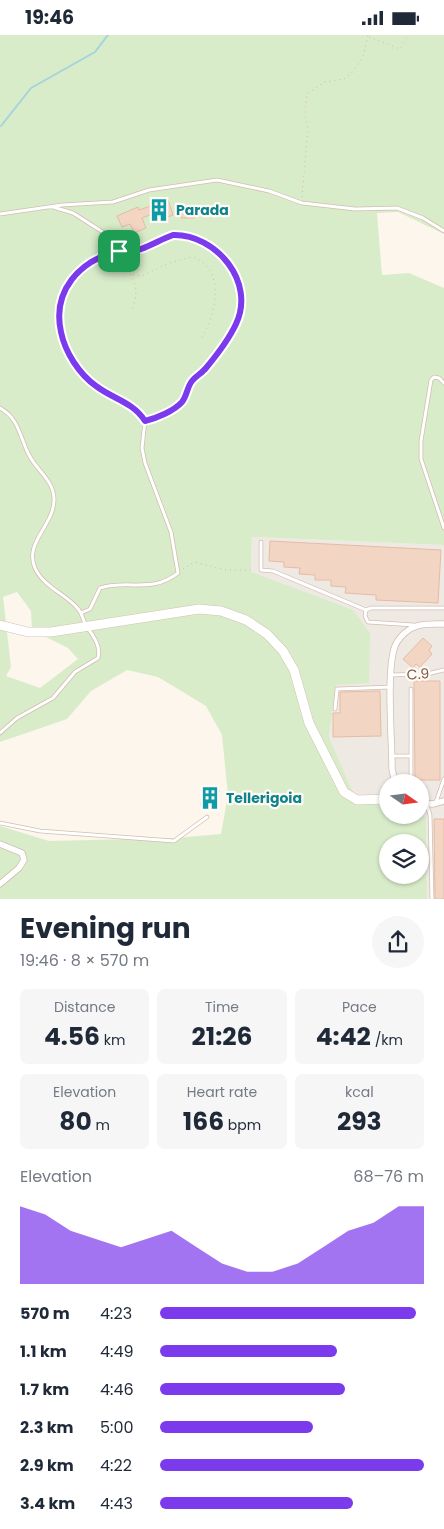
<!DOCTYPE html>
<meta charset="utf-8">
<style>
body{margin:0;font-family:Poppins,sans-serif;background:#f6f6f7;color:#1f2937;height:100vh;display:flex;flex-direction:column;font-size:19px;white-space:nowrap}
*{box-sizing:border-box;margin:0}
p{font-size:16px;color:#747a83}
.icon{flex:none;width:28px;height:28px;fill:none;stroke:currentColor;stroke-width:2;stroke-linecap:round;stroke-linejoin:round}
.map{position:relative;height:864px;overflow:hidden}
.side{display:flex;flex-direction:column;background:#fff;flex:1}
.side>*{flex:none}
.needle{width:32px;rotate:104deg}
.controls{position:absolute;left:379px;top:739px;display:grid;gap:10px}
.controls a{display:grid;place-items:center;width:50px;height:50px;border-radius:50%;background:#fff;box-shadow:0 1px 4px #0004;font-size:25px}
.pin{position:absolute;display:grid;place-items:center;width:42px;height:42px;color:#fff;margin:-21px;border-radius:10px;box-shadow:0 2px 8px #0006}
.round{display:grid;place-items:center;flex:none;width:52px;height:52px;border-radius:26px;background:#f6f6f7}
.overview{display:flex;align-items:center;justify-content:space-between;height:85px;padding:0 20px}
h1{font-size:28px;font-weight:700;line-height:38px}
.figures{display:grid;grid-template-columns:repeat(3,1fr);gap:8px;height:85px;padding:5px 20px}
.figures div{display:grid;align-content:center;border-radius:8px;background:#f6f6f7;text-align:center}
.figures b{font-size:25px;font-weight:700}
.figures small{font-size:14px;font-weight:400}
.figures p{font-size:14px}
.chart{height:140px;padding:10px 20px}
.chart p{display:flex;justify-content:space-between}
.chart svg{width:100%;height:90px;margin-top:5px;fill:#7c3aed;opacity:.7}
ul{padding:0 20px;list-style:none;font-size:16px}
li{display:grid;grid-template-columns:80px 60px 1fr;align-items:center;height:38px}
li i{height:12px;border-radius:6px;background:#7c3aed}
.status{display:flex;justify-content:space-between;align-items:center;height:35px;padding:0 25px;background:#fff;direction:ltr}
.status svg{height:14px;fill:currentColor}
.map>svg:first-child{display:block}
.industrial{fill:#efe9e4}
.green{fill:#d8ecc9;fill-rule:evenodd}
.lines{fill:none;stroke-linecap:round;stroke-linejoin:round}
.stream{stroke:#a5d3da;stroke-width:2}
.building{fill:#f3d5c3;stroke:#e6bba3}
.service-casing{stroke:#d1beb0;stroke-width:4.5}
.minor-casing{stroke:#d1beb0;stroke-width:7}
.secondary-casing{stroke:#d6c0b0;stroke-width:10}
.path{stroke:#d9b8a5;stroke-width:1;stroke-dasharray:1 4;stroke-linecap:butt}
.service{stroke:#fff;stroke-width:3}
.minor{stroke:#fff;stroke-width:5.5}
.secondary{stroke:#fff;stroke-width:9}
.route-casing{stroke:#fff;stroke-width:10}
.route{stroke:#7c3aed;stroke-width:6}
.labels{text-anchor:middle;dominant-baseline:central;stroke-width:4.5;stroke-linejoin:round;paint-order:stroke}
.culture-label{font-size:14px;font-weight:bold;fill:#0d838f;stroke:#fffaf3;text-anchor:start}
.street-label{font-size:14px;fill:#7a5c4d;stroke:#fffaf3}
</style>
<div class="status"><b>19:46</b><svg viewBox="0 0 49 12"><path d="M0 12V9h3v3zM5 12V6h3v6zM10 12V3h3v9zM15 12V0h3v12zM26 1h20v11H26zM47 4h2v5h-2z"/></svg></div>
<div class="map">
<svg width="444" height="864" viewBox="0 0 444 864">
<rect width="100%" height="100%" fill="#fdf6ec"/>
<path class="industrial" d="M252,502L444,510V864H427L426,783L417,780H420V748H388L387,772L356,764L329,702L336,650L251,538Z"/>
<path class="green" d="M0,0H444V199L398,177L377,178L382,240L409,238L444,253V510L252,502L251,537L353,575L370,598L369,648L336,650L329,702L356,764L387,772L388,780H417L426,782L427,864H0V791L49,806L175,803L221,799L228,760L222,700L206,671L158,642L127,635L91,656L67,684L0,707ZM17,557L31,576L32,595L68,613L78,624L40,653L6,641L11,632L3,562ZM388,808H420V840H388Z"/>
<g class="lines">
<path class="stream" d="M1,91L31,53L95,17L108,0"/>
</g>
<path class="building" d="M168,165L173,180L157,186L155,178L142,183L146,193L134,198L130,189L122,192L117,181L138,172L139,175Z
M181,176H194V183H181Z
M270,506L441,515L438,568L376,565V560L345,558L346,552L331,551V545H315V540L299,539L300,533L284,532V527L269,526Z
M423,603L432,611L429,615L432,619L420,632L416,629L413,633L403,624Z
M414,646H440V745H415Z
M380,656L381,701L333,702V678H340V657Z
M203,752L219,755L216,774L201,771Z
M434,784H444V864H435Z"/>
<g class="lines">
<defs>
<path id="service" d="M53,172L73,178L126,212
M0,179L62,170L113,167L149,155L217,145L269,156L302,168L355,174L397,173L423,183L444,196
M444,348L439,343L434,342L431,345L421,406V424L444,493
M0,373C19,383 20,403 29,420C37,436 55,446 54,466C53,491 24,508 35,533C44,553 67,559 79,575C83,580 83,587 87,592C94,602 101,611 98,623L75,637L53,663L17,683L0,698
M261,507V535L273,536L366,575
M81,578L90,574L100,553C129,544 151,559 178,538L171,497L145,428L142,413L145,386
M414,590L368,587L365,581L366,575L371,573H444
M391,640L427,639L444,635
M411,654V743
M335,674L337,654L391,652
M392,721H411
M436,767L444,744
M427,770L430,780L432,864
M0,788L40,796L174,806L207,782"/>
<path id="minor" d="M395,748L392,734C392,704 386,635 395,611C398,604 404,598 410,594C420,588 433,589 444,589
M420,768L433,769L444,766
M0,809L22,818L24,825L19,833L0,849"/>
<path id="secondary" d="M0,590L28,597H51L199,574L221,576L246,585L267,599L283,616L294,635L309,688L344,757L357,765L388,764
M394,748V746"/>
</defs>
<use href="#service" class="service-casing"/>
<use href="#minor" class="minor-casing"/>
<use href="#secondary" class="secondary-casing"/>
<path class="path" d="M369,2L400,14L408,0
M302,162L308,93L305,77L307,59L324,47L344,44L351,39L363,22L368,0
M173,200C216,199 256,247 236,289C229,304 216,321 206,333C202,338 196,341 192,346C187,352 187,361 182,367C174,376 157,384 145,386C131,364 110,365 93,349C56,313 39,256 94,226C101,222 111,218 119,216C126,215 134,216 141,214C152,210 162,204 173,200Z
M117,212C120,217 122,224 125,230C136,249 140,255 131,277
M133,240L142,241L169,228L192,222C227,233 216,280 201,304
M183,534L194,527L226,535H255"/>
<use href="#service" class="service"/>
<use href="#minor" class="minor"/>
<use href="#secondary" class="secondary"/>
</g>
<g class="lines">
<defs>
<path id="route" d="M173,200C216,199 256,247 236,289C229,304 216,321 206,333C202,338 196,341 192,346C187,352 187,361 182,367C174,376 157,383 145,386C133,367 113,364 96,351C79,339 65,317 61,297C52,256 79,226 118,216C126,215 134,216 141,214C152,210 162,204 173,200Z"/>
</defs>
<use href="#route" class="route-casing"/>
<use href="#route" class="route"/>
</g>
<defs>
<symbol id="building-bare" viewBox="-9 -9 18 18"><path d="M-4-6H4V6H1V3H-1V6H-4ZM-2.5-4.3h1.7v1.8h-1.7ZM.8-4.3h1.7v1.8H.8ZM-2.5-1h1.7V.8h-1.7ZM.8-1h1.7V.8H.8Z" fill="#0f9aa8" stroke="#fffaf3" stroke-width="2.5" paint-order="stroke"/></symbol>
</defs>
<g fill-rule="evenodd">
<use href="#building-bare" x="143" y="159" width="32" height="32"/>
<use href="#building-bare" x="194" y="747" width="32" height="32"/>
</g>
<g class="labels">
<g class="culture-label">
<text x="176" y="175">Parada</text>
<text x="226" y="763">Tellerigoia</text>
</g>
<g class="street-label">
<text transform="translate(418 639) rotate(-4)">C.9</text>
</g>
</g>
</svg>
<div class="controls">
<a><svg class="needle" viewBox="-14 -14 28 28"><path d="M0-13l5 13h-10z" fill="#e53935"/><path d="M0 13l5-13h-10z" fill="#747a83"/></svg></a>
<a><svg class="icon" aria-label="layers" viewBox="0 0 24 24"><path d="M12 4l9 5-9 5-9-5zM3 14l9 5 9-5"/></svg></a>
</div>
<div class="pin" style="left:119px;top:216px;background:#1e9e55"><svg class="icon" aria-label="arrive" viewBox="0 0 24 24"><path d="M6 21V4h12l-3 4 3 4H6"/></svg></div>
</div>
<section class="side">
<div class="overview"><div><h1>Evening run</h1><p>19:46 · 8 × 570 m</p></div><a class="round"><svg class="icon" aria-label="share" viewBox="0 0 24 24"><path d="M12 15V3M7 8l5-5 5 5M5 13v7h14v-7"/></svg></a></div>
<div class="figures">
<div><p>Distance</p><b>4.56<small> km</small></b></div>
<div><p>Time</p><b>21:26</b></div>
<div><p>Pace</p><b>4:42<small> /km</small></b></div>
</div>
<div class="figures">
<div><p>Elevation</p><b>80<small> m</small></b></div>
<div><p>Heart rate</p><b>166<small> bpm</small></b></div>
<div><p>kcal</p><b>293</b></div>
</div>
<div class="chart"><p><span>Elevation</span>68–76 m</p>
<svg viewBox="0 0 160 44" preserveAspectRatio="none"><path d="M0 44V6L10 10L20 18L30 22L40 26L50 22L60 18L70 26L80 34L90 38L100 38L110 34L120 26L130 18L140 14L150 6L160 6V44z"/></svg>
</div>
<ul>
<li><b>570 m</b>4:23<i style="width:97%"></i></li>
<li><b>1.1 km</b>4:49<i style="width:67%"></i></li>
<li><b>1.7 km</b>4:46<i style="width:70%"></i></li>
<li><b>2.3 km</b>5:00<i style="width:58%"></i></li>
<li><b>2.9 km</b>4:22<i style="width:100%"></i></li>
<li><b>3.4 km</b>4:43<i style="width:73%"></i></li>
</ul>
</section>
